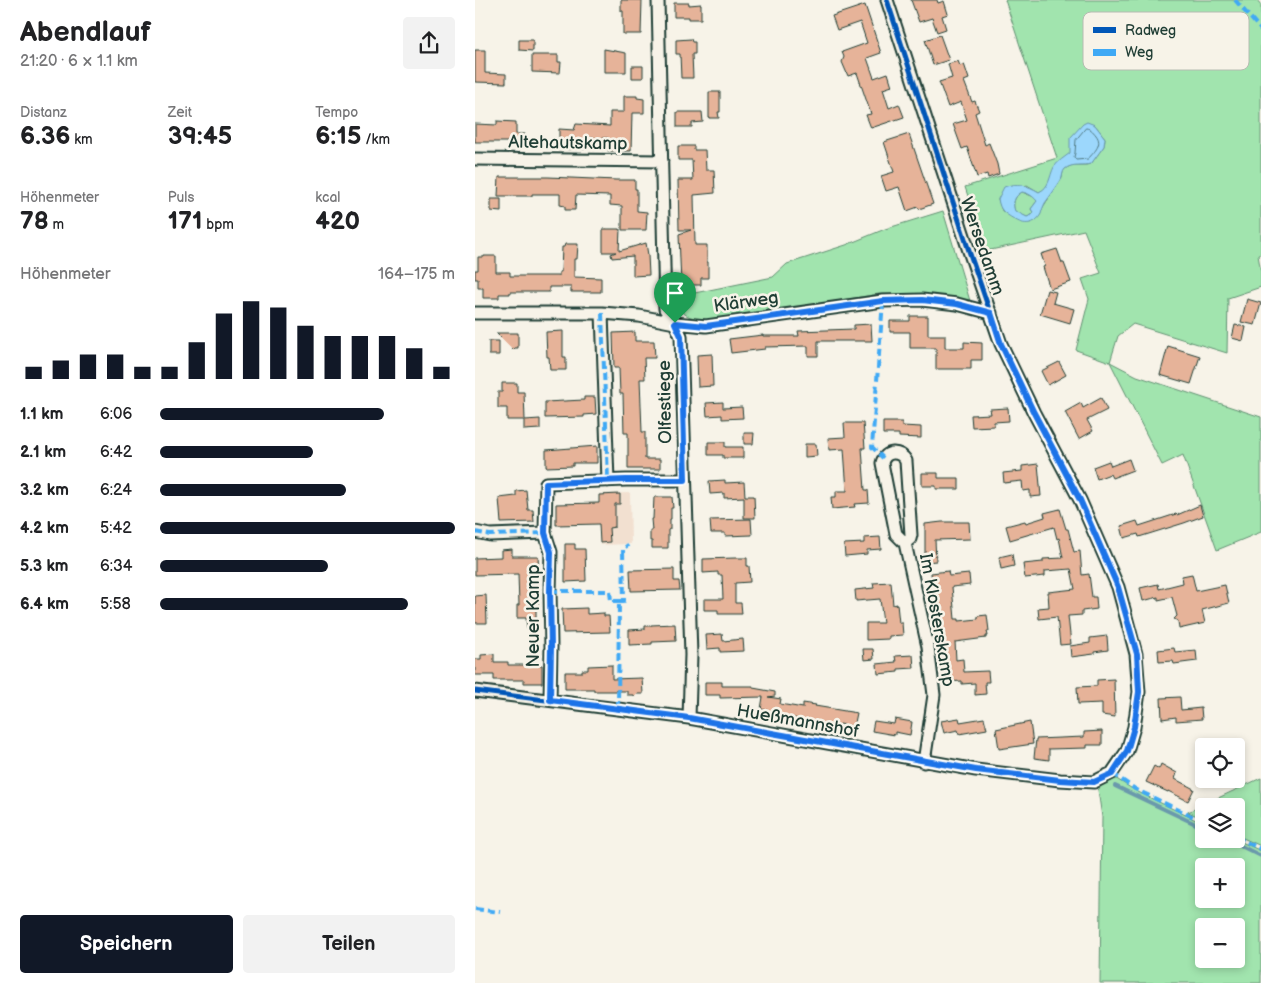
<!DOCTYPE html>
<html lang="de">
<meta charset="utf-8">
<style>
body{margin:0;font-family:"Balsamiq Sans",sans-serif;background:#f2f2f2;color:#202124;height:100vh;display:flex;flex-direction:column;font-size:19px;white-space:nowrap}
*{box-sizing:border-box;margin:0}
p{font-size:16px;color:#757577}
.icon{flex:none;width:28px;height:28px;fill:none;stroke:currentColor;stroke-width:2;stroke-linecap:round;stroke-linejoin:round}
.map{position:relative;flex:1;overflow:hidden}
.side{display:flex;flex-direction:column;background:#fff;width:475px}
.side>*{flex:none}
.tools{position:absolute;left:720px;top:738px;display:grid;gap:10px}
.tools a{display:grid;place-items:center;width:50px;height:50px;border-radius:5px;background:#fff;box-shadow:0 2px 8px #0003;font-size:25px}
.pin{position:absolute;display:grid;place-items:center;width:42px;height:42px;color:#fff;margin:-51px -21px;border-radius:50% 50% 50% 0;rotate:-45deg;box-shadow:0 0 5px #0007}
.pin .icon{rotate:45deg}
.round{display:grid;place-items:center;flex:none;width:52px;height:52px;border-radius:5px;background:#f2f2f2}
.headline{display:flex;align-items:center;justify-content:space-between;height:85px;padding:0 20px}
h1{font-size:28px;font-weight:700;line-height:38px}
.figures{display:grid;grid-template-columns:repeat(3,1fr);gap:8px;height:85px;padding:5px 20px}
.figures div{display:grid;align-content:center}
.figures b{font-size:25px;font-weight:700}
.figures small{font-size:14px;font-weight:400}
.figures p{font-size:14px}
.chart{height:140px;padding:10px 20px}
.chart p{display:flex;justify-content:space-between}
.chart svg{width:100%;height:90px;margin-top:5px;stroke:#111827;stroke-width:6}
.cta{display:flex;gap:10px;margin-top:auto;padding:10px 20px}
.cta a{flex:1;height:58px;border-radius:5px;background:#111827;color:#fff;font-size:20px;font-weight:700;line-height:58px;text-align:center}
.cta a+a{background:#f2f2f2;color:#202124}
ul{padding:0 20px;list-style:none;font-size:16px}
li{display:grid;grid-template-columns:80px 60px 1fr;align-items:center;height:38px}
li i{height:12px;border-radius:6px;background:#111827}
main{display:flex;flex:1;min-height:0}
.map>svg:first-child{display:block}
.built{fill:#f2e0d0}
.green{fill:#a1e4ae;stroke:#609071;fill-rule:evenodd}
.water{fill:#9cd7fc;stroke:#6a99ac;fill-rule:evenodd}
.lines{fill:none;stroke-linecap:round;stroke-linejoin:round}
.shore{stroke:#517b84;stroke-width:1}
.stream{stroke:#6a99ac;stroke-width:4}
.building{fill:#e6b399;stroke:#1f3d34}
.minor-casing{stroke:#1f3d34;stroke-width:15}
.minor{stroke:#f7f3e8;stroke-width:11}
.quiet{stroke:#3fa9f5;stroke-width:4;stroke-dasharray:8 4;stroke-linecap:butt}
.cycleway-casing{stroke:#f7f3e8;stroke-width:8}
.cycleway{stroke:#0057b8;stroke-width:5}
.route-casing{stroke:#fff;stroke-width:10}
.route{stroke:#1a73e8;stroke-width:6}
.labels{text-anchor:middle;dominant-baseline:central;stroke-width:5;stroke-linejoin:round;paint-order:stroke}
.street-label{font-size:18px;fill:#1f3d34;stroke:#f7f3e8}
.key{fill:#f7f3e8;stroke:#b6bcb2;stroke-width:1}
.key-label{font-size:14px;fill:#1f3d34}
</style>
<main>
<section class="side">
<div class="headline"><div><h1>Abendlauf</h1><p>21:20 · 6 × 1.1 km</p></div><a class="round"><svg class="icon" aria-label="share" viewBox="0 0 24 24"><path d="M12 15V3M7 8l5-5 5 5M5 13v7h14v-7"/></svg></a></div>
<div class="figures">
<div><p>Distanz</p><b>6.36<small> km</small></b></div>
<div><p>Zeit</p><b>39:45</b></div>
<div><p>Tempo</p><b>6:15<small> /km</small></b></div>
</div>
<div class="figures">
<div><p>Höhenmeter</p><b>78<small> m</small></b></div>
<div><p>Puls</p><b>171<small> bpm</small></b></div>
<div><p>kcal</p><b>420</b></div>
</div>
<div class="chart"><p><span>Höhenmeter</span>164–175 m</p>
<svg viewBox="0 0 160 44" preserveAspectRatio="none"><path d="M5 44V38M15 44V35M25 44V32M35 44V32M45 44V38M55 44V38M65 44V26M75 44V12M85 44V6M95 44V9M105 44V18M115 44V23M125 44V23M135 44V23M145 44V29M155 44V38"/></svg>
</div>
<ul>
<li><b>1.1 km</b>6:06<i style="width:76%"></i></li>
<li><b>2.1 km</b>6:42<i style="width:52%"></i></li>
<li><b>3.2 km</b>6:24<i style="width:63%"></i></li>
<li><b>4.2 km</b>5:42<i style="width:100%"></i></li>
<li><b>5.3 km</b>6:34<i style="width:57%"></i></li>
<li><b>6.4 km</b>5:58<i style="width:84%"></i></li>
</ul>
<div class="cta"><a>Speichern</a><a>Teilen</a></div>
</section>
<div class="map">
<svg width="786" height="983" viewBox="0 0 786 983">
<rect width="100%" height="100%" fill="#f7f3e8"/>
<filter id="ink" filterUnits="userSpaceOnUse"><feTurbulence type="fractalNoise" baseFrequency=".02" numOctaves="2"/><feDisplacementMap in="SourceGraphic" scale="10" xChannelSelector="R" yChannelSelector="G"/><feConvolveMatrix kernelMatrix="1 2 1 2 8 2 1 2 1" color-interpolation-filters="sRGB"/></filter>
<g filter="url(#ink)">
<path class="built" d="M155,493L156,544L125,545L124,494Z"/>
<path class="green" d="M530,0H782L786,5V254L783,255L786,272V287L753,298L752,353L658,324L643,336L635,362L662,376L786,417V532L742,550L708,455L687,465L635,362L601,350L614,299L607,279L626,273L609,230L511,251L490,187L582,158ZM620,125L630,138L629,146L616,164L611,165H598L591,168L588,171L587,178L568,207L565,215L560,221L527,211L523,199L552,185L564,192L570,189L576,178L580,166L596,153Z
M547,192L559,197L562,201L556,209L558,212L557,215L552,217L540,212C537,204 539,196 547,192Z
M468,211L495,301L447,295L404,294L232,322L213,316L202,309L200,297L298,277L312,264L371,245L410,229Z
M640,778L659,790L729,824V839H760L786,851V983H625L627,817L623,790L627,785ZM729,866H761V899H729ZM729,926H761V959H729Z
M786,778V846L761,835V806H729V819L713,812Z"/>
<path class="water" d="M612,122L620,125L630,138L629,146L616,164C608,166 597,163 590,169C587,172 588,176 586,180C581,188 575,196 570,203C568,207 567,210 566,214C560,225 549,226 539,219C529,213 525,211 523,199L529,187C542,182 552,185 564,192C575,187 574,177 579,167C583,161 590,157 595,153V138L608,124ZM547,192C553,193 558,196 562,201L556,209L558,212L557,215L552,217L540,211C537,204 539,196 547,192Z"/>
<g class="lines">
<path class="shore" d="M611,128C616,129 617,130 621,135C628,144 620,151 613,159L601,160L599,157L600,153L601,140Z"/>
<path class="stream" d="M640,786L729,828
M752,839L786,856"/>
</g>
<path class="building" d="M146,0H167L166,34H148V11H146Z
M436,0H462L463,3L469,1L473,14L467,16L471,29L462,32L457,18L444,22Z
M199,3H214V5L226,4V19H214V17H199Z
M390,5L406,53L392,58L399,78L413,73L417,86L408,89L414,108L424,104L429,117L396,128L391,115L396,114L382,73L373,76L367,62L369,57L367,52L392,43L385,22L362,30L357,16Z
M465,35L474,60L458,65L450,40Z
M216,39L217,42H220V54H217L218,78H206L205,54H201V40Z
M44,40H58V51L44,50Z
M129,49L151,53V72H129Z
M0,50H10V73L31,74V83L0,82Z
M57,55H83V62H86L85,73L57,72Z
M483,61L485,66L489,64L494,79L489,81L497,102L500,101L504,111L500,113L510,145L514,143L522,164L524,174L513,178L512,174L502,177L492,147L487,149L478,124L492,120L486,102L473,107L464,82L477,78L473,64Z
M157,66H168V78H157Z
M234,92H245V112H243L244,118H234Z
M149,96H162V98L169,99V113H157L156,151H133V138H113V149H90L91,141L84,140V129L99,130L101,124L135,126V112H149Z
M202,112H227L228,122L217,123V127H202Z
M22,121L41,122V134H50V145H40V142H0V124L22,125Z
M434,134L458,204L444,209L443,207L432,211L424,187L411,191L406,176L419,172L409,142Z
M203,146H219V150H230L231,170H239L240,193L219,195L220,245H232V262H233V278H226V285H206L204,234L216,230H204L203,180H218L217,160H203Z
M24,177H73L141,180H160V189H162V211L172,212L171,230H147V206L135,205V196L101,195L100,210H90V206L85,205V194H57V196H23Z
M16,199H26V212L16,211Z
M128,229H145L144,251L171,243L173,255L174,275L158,276V256L137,258L136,254L141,252H128Z
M90,244H103L102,259H99V277L126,278V292H96V287H74V292H35V294H24V298H8V288H3V279H0V270H3V257H9V256H21V272H35V276H84V272H86L87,247H89Z
M582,249L587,263H589L596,282L575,289L568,267L570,266L566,254Z
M572,290L581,292L578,303L599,309L595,323L565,314Z
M772,299L786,303L780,325L766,322Z
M435,316H453V335H470V348H489V342L507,343V360H496V369H461V348H435V332H415V321H435Z
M396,324L397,341H343V356H333V346L290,347V349L256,353L254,339L288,335V336H324L323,331L379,329V325Z
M760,325L771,327L768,341L757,338Z
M88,331V357H91V370H75L74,357H72L71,332Z
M160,332V341H179L180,358H169L170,379H165L167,432H170V459H185V469H153V433H149L148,394H145L144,368H139L138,333Z
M21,333H43V348H40L38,350Z
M14,341H24V355H14Z
M693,346L725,356L716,384L685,375Z
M237,354L238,386L223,387L222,355Z
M584,362L591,375L573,385L566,371Z
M27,383H42V392H49L50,420L65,419V429L49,430V420H32V408H23V392H27Z
M109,397H120L121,414L109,415V417L70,418V402L109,400Z
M626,398L632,410L612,420L618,431L604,439L590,412L606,403L608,408Z
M248,402V408L267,407L268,418L247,419V415L232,416L231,403Z
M533,408L534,421L519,422V426L497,427L496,415L516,414L515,409Z
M408,422H427V426L446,427V438L424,437V434H408Z
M369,423H388L390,448H387L390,490H393L394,503L379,504L380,507L357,509L356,497H361V491H372L369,449L354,450L353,438L370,437Z
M269,433H279L278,444H269Z
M233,442H250V447H268V458H248V455H233Z
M330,444H341L342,456L330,457Z
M122,446V463H98V466L71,467V450Z
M654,459L658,470L637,478L635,474L622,479L618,467L634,461L636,466Z
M563,464L566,496L555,497V490L548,491L547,481L529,483L528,473L547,471V466Z
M447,473H463V478H484V489H461V486H447Z
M250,480V483L269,482L270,496H279L280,518H269V497L249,498V493L235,494L234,481Z
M51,490L53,510H58L59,522L26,523L24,498L41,496V491Z
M145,494V504H140V527L134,528L135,542L125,543L124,524L81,525V504L124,503V495Z
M179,497H197L198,508H196V519H195V529L193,530V548H177V541H175V530H177L176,519H178Z
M725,505L728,516L709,523L664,537L663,534L649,538L646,526L662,521L664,526L701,514L702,515Z
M585,509L591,529H593L599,552L605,551L607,575L614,574L617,597H621L622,609L607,611V615L593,616L596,644L585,645L582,617L564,619L563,608L574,607L573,592L600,589L596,569L570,571V576L550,578L548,564L568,562V559L588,558L584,538L582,539L579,527L535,540L531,526L550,521L551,523L570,517L569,513Z
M276,519L277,535L250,536V533H236L235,520Z
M467,522H494L495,539L460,540L461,561L450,562V524Z
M405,537L406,549L392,550V554L370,556L369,544L389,543V538Z
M90,544H100V549H110L111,581L90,582Z
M37,549V556H63L64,574H62L63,605H61V629H52L51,618H42V605H44L43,574L0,575V558L26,557V550Z
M537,554L539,566L526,569L524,557Z
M260,558H272V566H274L275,582L260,583V603H266L267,614H243V610H229V599H248L247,575H243V572L228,573V559Z
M199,569V581H204L205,590L156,591L155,570Z
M473,571L474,576L494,574L495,585L477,587L480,619H484V621L503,619V616L512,615L514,631H512L513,636H511V638L480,642L481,660L488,659L489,672L513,671L514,682H510L511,694L500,695V683L487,684V681L472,682L470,656H468L466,610H463L461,585H457L456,573Z
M717,574L721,591L750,585L754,603L727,610L730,623L704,629L703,621L699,619L702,616L697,597L683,600V597L668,601L665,588L683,584L684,589L708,583L707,576Z
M416,582L418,605L422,604L424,623H427L428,635L414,636V639L391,640V623H408L405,599L381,601L380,590L399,588L398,583Z
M11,595L12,623H0V596Z
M112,608V614L129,613V616H134L135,632L88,633L87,609Z
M200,624L201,641L177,642V644L154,645V630L170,629V626H176V625Z
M247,634L248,641L268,639L269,651L245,652V648L232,649L231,635Z
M632,636L633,650L619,652V654L596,657L595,646L615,643V638Z
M699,648L700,652L721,650L722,661L699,664L698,661L684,662L683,650Z
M388,649H398L399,659L389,660Z
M19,654V662H33V665H67V683H49V680H19V675H0V659H6V655Z
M438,655L439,668L423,669V672L403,674L402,664L421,662L420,656Z
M137,665V679L167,678L168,694H162L160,696L158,695H152V691H119V689H90V672H107V670H113V666Z
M639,679L640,717L627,715V703L603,704L602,687L622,686V680Z
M230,682H247V686H278V688L300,692V696L293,697L306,699L305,704L328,708V703L341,705L340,706L382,713L379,727L365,724L364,727L341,723L342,722L300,715V712L286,709L288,697L245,698V695H230Z
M705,697L706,710L726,708L727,719L701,721V717L687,719L686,698Z
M484,718L485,722L509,718L512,729L484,734L483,730L469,733L466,721Z
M420,719L437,722L435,735L420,732V735L397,731L399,721L419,724Z
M555,722L558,744L524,749L521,729Z
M627,731V745H612V748L574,749V760L559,758L561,739L609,737V732Z
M686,764L702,773L700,779L719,789L713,801L693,791V792L671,782L679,766L684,769Z"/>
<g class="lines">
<defs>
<path id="minor" d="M183,0L190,309L200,323L206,336L216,655L214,718
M0,159L187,161
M0,313H127L164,316L200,323L231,326L408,301L447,300L482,304L516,313
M127,313L133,481
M0,532L15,535L70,533
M430,543L421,534L407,463C410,450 425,450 431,461L436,535L435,539L430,543L453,647L459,695L449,762
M0,691L214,718L501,770L585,780L619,782L637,773L652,751L659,727L664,692L661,654L643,587L605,500L559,413L526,344L494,251L412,0
M75,700L76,647L75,591L76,552L70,533L71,483L151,480H210"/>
</defs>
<use href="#minor" class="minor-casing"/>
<use href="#minor" class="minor"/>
<path class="quiet" d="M760,0L786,30
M408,301L397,447L408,458
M127,313L133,481
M0,532L15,535L70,533
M75,591H135L136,601H144
M75,700L76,647L75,591L76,552L70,533L71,483L151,480H210
M143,709L144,601H149L148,549L153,545
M637,773L660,789L729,822
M761,837L786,849
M0,909L25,912"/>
<defs>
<path id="cycleway" d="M0,691L214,718L501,770L585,780L619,782L637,773L652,751L659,727L664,692L661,654L643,587L605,500L559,413L526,344L494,251L412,0"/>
</defs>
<use href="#cycleway" class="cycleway-casing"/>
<use href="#cycleway" class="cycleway"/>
</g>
</g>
<g class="lines" filter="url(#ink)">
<defs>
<path id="route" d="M447,300L482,304L516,313L526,344L559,413L605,500L643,587L662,654L664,692L659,727L652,751L637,774L619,782L585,780L501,770L214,718L75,700L76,647L75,591L76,552L70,533L71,483L151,480H210L206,336L200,323L231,326L408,301Z"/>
</defs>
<use href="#route" class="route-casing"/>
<use href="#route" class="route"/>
</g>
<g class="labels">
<g class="street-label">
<text transform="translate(93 143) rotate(1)">Altehautskamp</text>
<text transform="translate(507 246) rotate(71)">Wersedamm</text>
<text transform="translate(271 302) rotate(-8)">Klärweg</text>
<text transform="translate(190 402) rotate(-91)">Olfestiege</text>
<text transform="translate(58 616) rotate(-90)">Neuer Kamp</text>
<text transform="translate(462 620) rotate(80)">Im Klosterskamp</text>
<text transform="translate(323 721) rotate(10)">Hueßmannshof</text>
</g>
</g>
<rect x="608" y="12" width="166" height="58" rx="8" class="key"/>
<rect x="618" y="27" width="23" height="6" fill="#0057b8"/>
<rect x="618" y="49" width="23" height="7" fill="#3fa9f5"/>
<g class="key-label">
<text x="650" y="35">Radweg</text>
<text x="650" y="57">Weg</text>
</g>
</svg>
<div class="tools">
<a><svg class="icon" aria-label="locate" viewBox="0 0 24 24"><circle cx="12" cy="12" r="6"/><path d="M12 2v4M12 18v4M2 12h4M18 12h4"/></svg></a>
<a><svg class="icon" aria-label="layers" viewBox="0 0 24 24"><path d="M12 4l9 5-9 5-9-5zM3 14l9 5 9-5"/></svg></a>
<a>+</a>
<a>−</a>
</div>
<div class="pin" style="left:200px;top:323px;background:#1e9e55"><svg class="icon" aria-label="arrive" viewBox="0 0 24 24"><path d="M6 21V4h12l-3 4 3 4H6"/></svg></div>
</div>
</main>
